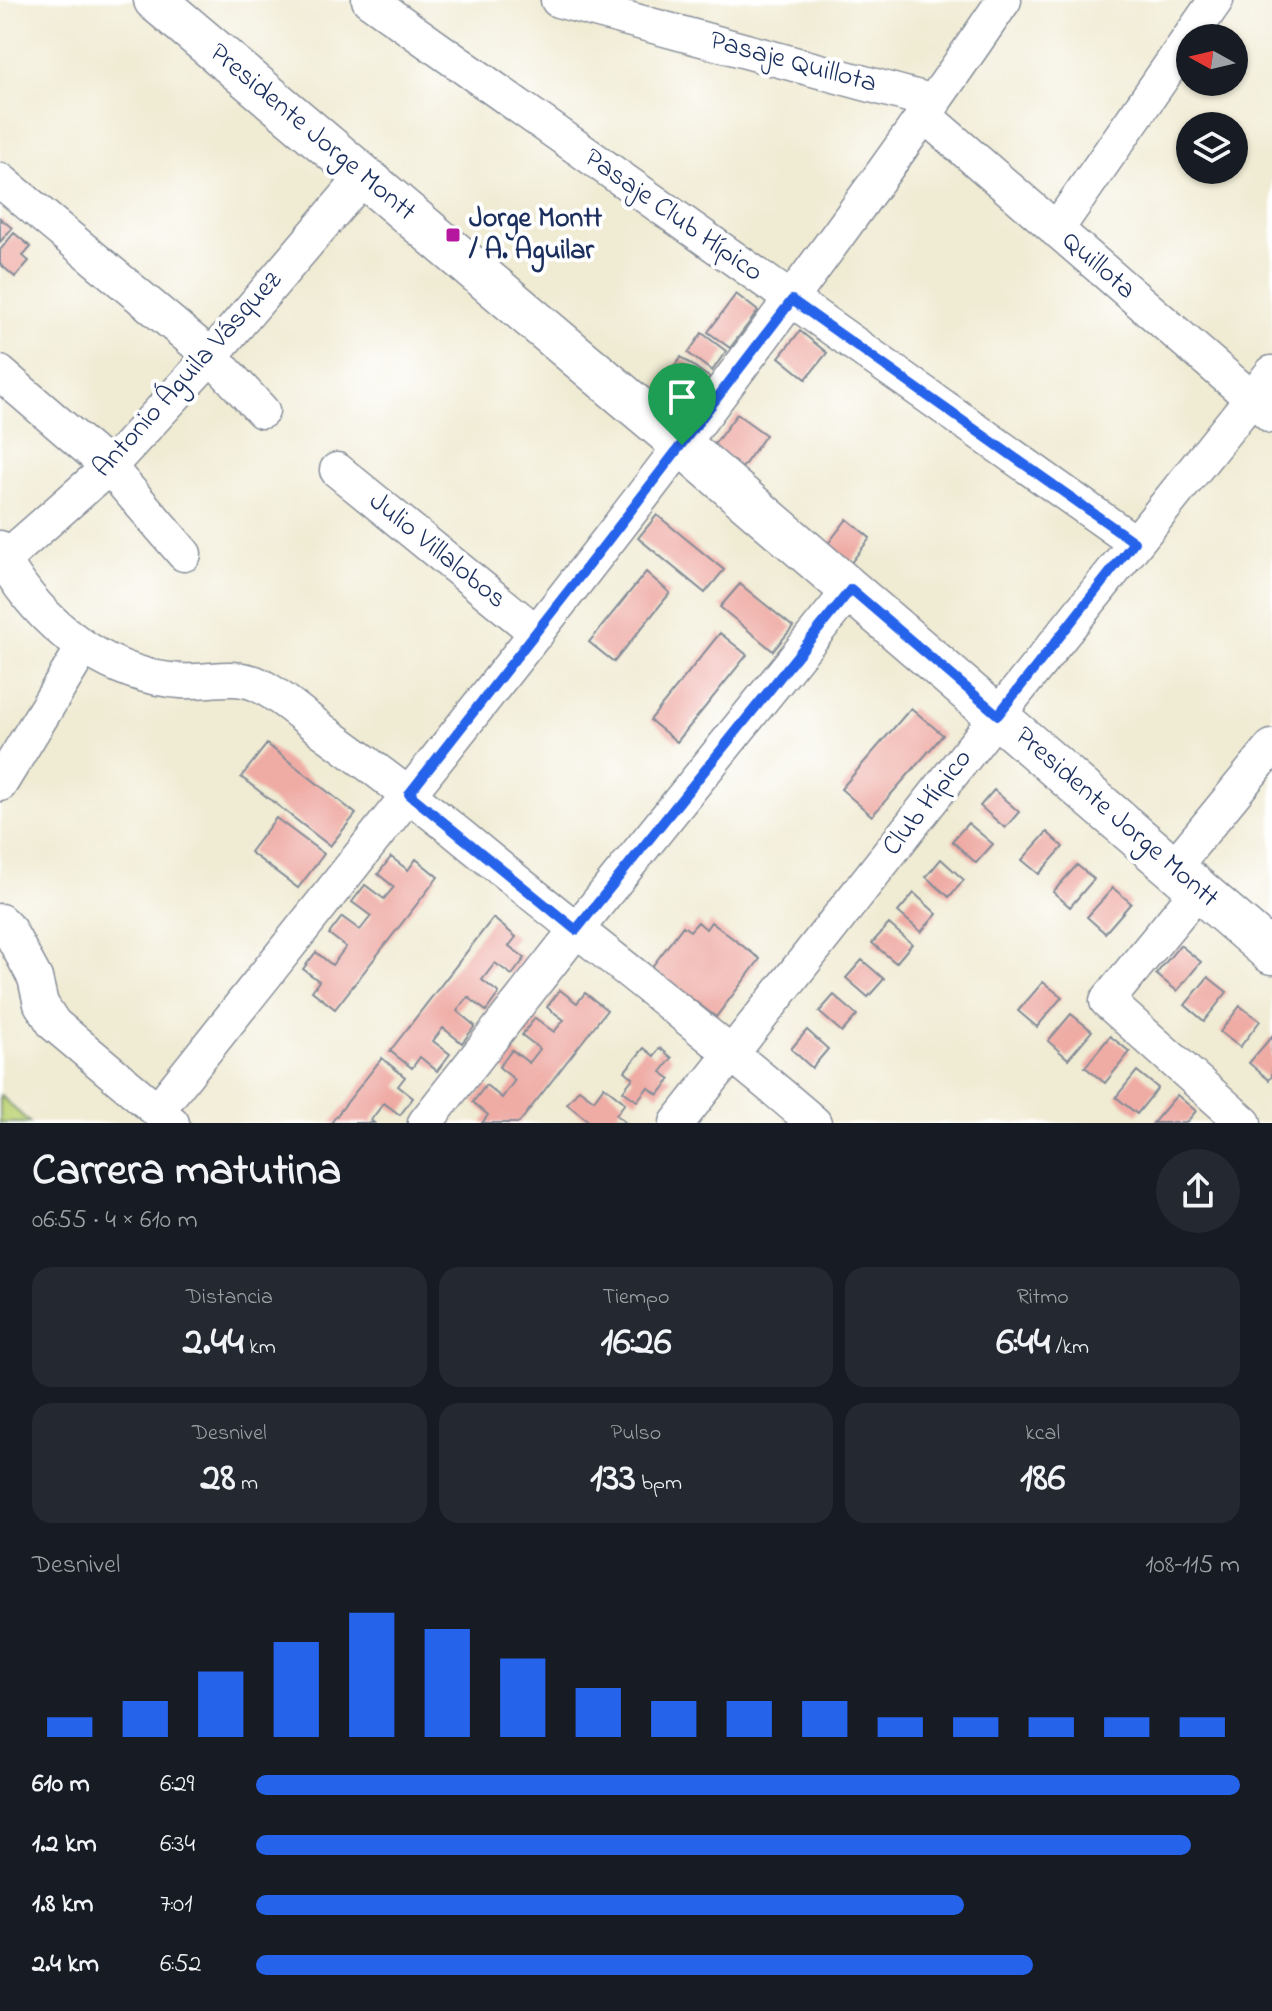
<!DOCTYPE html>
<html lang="es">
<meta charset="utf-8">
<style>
body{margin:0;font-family:"Indie Flower",sans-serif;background:#242831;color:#f1f3f6;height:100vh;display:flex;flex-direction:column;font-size:30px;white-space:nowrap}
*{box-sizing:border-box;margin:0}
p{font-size:26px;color:#9ea1a6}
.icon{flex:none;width:44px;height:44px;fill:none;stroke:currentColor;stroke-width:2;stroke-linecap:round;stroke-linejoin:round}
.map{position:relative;height:1123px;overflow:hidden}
.details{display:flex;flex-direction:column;background:#171b24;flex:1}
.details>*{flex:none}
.needle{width:52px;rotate:278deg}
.fabs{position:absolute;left:1176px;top:24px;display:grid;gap:16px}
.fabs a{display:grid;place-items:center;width:72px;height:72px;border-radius:50%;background:#171b24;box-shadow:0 2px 6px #0004;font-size:40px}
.pin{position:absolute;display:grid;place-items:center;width:68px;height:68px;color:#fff;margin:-82px -34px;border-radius:50% 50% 50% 0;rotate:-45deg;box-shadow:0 0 8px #0007}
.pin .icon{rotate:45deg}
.round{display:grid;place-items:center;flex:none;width:84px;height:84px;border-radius:42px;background:#242831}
.head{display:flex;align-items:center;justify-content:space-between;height:136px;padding:0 32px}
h1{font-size:44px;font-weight:700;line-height:60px}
.stats{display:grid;grid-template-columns:repeat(3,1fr);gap:12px;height:136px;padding:8px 32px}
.stats div{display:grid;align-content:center;border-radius:20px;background:#242831;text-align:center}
.stats b{font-size:40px;font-weight:700}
.stats small{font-size:22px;font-weight:400}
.stats p{font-size:22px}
.chart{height:224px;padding:16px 32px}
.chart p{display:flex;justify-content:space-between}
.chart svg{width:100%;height:144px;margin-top:8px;stroke:#2563eb;stroke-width:6}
ul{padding:0 32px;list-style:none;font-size:26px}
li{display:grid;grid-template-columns:128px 96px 1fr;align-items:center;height:60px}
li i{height:20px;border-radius:10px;background:#2563eb}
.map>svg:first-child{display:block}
.green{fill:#bdd478;stroke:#6c826b;stroke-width:2}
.building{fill:#efaca5}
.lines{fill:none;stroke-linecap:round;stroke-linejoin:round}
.minor-casing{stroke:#868d98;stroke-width:37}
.major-casing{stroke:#868d98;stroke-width:45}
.minor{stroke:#fff;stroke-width:34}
.major{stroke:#fff;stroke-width:42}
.route-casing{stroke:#fff;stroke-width:16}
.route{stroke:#2563eb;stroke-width:10}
.poi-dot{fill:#b5179e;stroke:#fff;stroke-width:3}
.labels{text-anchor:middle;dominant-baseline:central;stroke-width:8;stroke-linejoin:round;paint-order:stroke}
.street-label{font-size:28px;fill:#1b2f5e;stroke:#fff}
.poi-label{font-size:28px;font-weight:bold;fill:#1b2f5e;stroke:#fff;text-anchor:start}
</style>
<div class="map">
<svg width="1272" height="1123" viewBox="0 0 1272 1123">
<rect width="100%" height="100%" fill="#fff"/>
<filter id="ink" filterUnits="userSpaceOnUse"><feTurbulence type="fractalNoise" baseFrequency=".0125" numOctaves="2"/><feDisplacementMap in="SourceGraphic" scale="16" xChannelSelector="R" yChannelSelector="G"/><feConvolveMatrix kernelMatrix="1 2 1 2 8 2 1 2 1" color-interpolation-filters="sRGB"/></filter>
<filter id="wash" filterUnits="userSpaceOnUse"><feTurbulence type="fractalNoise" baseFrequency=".006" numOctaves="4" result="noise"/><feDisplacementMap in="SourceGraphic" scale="32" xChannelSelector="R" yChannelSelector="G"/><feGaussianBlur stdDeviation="1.8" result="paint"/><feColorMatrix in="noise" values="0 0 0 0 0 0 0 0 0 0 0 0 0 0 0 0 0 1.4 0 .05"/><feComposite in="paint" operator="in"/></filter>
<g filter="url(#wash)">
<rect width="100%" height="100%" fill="#f0ebd3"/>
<path class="green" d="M0,1095L30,1123H0Z"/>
<g id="blocks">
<path class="building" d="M0,218L12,228L0,242Z
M14,233L31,247L23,256L29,261L15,277L0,264V250Z
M736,294L758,311L730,348L708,332Z
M800,331L827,353L806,379L779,357Z
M702,333L726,351L712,371L688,353Z
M681,357L710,378L681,417L652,396Z
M737,414L766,435L742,468L713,446Z
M657,515L724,570L705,593L638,538Z
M847,519L870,538L850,564L827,545Z
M646,572L670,593L614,662L589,642Z
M740,584L793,627L773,651L720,607Z
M720,633L747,655L677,742L650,720Z
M911,708L943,735L872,816L841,789Z
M267,744L356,814L330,846L241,777Z
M994,790L1019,812L1005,828L980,806Z
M276,818L324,854L298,888L250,852Z
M968,823L993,844L976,863L952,841Z
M1047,832L1063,847L1039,874L1022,860Z
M391,857L408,870L416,859L438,877L335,1009L312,991L319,981L303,969L316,952L332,965L346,947L329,934L342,917L360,930L371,916L352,902L365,885L384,899L394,887L378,874Z
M941,859L964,880L949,897L926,877Z
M1077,865L1094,879L1070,907L1053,892Z
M1113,888L1131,903L1105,933L1087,917Z
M914,893L937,914L921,932L898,912Z
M493,918L516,937L509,946L525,958L512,975L495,963L482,980L499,993L486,1011L468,997L457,1011L475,1026L462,1043L443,1028L433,1041L450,1054L437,1071L420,1057L412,1068L390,1051Z
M698,922L706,929L711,922L760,959L716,1017L651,968L683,926L690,931Z
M889,924L912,944L896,963L872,943Z
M1180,945L1201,962L1177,991L1156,974Z
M862,960L884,979L868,997L846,978Z
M1208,977L1227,992L1204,1021L1185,1005Z
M1043,982L1062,997L1037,1027L1018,1011Z
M560,990L577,1003L585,993L607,1010L519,1123H482L488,1115L473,1102L486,1085L502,1098L515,1080L499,1067L512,1050L529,1063L540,1049L522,1035L535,1018L554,1032L564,1020L547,1007Z
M834,995L857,1015L842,1032L819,1012Z
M1240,1006L1260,1021L1240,1047L1220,1032Z
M1071,1014L1092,1031L1068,1059L1048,1041Z
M807,1030L828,1049L812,1068L791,1049Z
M1110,1036L1130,1052L1105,1083L1085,1067Z
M1272,1036V1076L1269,1080L1249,1063Z
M644,1048L654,1056L660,1048L672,1058L661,1072L671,1079L658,1095L648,1087L637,1101L623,1091L633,1078L625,1071Z
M382,1058L405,1077L398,1086L413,1098L400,1115L384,1103L371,1120L374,1123H331Z
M1137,1071L1158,1088L1137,1114L1116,1097Z
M604,1086L625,1103L616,1115L626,1123H591L567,1104L579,1089L594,1100Z
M1177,1095L1196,1111L1186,1123H1153Z"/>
</g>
</g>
<g filter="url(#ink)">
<use href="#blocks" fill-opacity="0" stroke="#868d98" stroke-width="2"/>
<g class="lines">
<defs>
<path id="minor" d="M369,0L1134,542
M558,0L934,102
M925,116L1272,416
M0,180L211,356L262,411
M1056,230L1216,0
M0,373L109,467L184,554
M337,470L537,633
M0,548C5,557 8,567 13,575C50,632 113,677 181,681C206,683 235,673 259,685C280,695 304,717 323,731C380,772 436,815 490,860C598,948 709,1032 814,1123
M0,563L109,467L211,356L364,176
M0,784L83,648
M1173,868L1272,747
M1198,890L1107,1001L1244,1123
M0,921L9,930L35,978L41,1004L54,1024L172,1123
M157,1111C447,746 741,385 1004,0
M425,1123L576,930L851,589
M677,1123L998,715L1272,373"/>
<path id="major" d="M155,0L682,445L1272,953"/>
</defs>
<use href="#minor" class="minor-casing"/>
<use href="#major" class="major-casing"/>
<use href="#minor" class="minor"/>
<use href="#major" class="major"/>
</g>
</g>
<g class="lines" filter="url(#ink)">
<defs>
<path id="route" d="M792,300L1134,542L998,715L851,589L576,930L409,794L609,539Z"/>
</defs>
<use href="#route" class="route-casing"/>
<use href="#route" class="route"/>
</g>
<rect class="poi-dot" x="445" y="227" width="16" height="16" rx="4"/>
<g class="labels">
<g class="street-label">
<text transform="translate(793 63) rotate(15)">Pasaje Quillota</text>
<text transform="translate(312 133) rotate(40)">Presidente Jorge Montt</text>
<text transform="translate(673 216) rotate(35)">Pasaje Club Hípico</text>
<text transform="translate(1098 266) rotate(41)">Quillota</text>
<text transform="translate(188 375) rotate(-48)">Antonio Águila Vásquez</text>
<text transform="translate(437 551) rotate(39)">Julio Villalobos</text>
<text transform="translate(928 803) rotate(-52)">Club Hípico</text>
<text transform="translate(1116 818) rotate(41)">Presidente Jorge Montt</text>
</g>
<g class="poi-label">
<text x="469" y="219">Jorge Montt<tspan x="469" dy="32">/ A. Aguilar</tspan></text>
</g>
</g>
</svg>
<div class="fabs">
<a><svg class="needle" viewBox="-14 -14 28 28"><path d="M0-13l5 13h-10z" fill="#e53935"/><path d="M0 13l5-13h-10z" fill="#9ea1a6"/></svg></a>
<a><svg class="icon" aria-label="layers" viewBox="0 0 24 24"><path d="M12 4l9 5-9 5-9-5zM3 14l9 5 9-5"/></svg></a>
</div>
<div class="pin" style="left:682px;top:445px;background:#1e9e55"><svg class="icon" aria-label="arrive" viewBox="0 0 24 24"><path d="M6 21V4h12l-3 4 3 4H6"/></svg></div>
</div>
<section class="details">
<div class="head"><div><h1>Carrera matutina</h1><p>06:55 · 4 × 610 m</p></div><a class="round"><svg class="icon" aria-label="share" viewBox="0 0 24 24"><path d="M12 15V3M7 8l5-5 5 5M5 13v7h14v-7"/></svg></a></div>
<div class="stats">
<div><p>Distancia</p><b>2.44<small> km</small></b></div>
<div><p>Tiempo</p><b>16:26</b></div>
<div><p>Ritmo</p><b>6:44<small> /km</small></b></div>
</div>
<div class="stats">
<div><p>Desnivel</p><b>28<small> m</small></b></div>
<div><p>Pulso</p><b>133<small> bpm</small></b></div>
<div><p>kcal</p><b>186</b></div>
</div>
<div class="chart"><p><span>Desnivel</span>108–115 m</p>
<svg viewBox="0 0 160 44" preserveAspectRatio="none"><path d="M5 44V38M15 44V33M25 44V24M35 44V15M45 44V6M55 44V11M65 44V20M75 44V29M85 44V33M95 44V33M105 44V33M115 44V38M125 44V38M135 44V38M145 44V38M155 44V38"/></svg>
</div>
<ul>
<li><b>610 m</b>6:29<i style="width:100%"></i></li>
<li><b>1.2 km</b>6:34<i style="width:95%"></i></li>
<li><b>1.8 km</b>7:01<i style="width:72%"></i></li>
<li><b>2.4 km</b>6:52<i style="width:79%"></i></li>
</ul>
</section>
